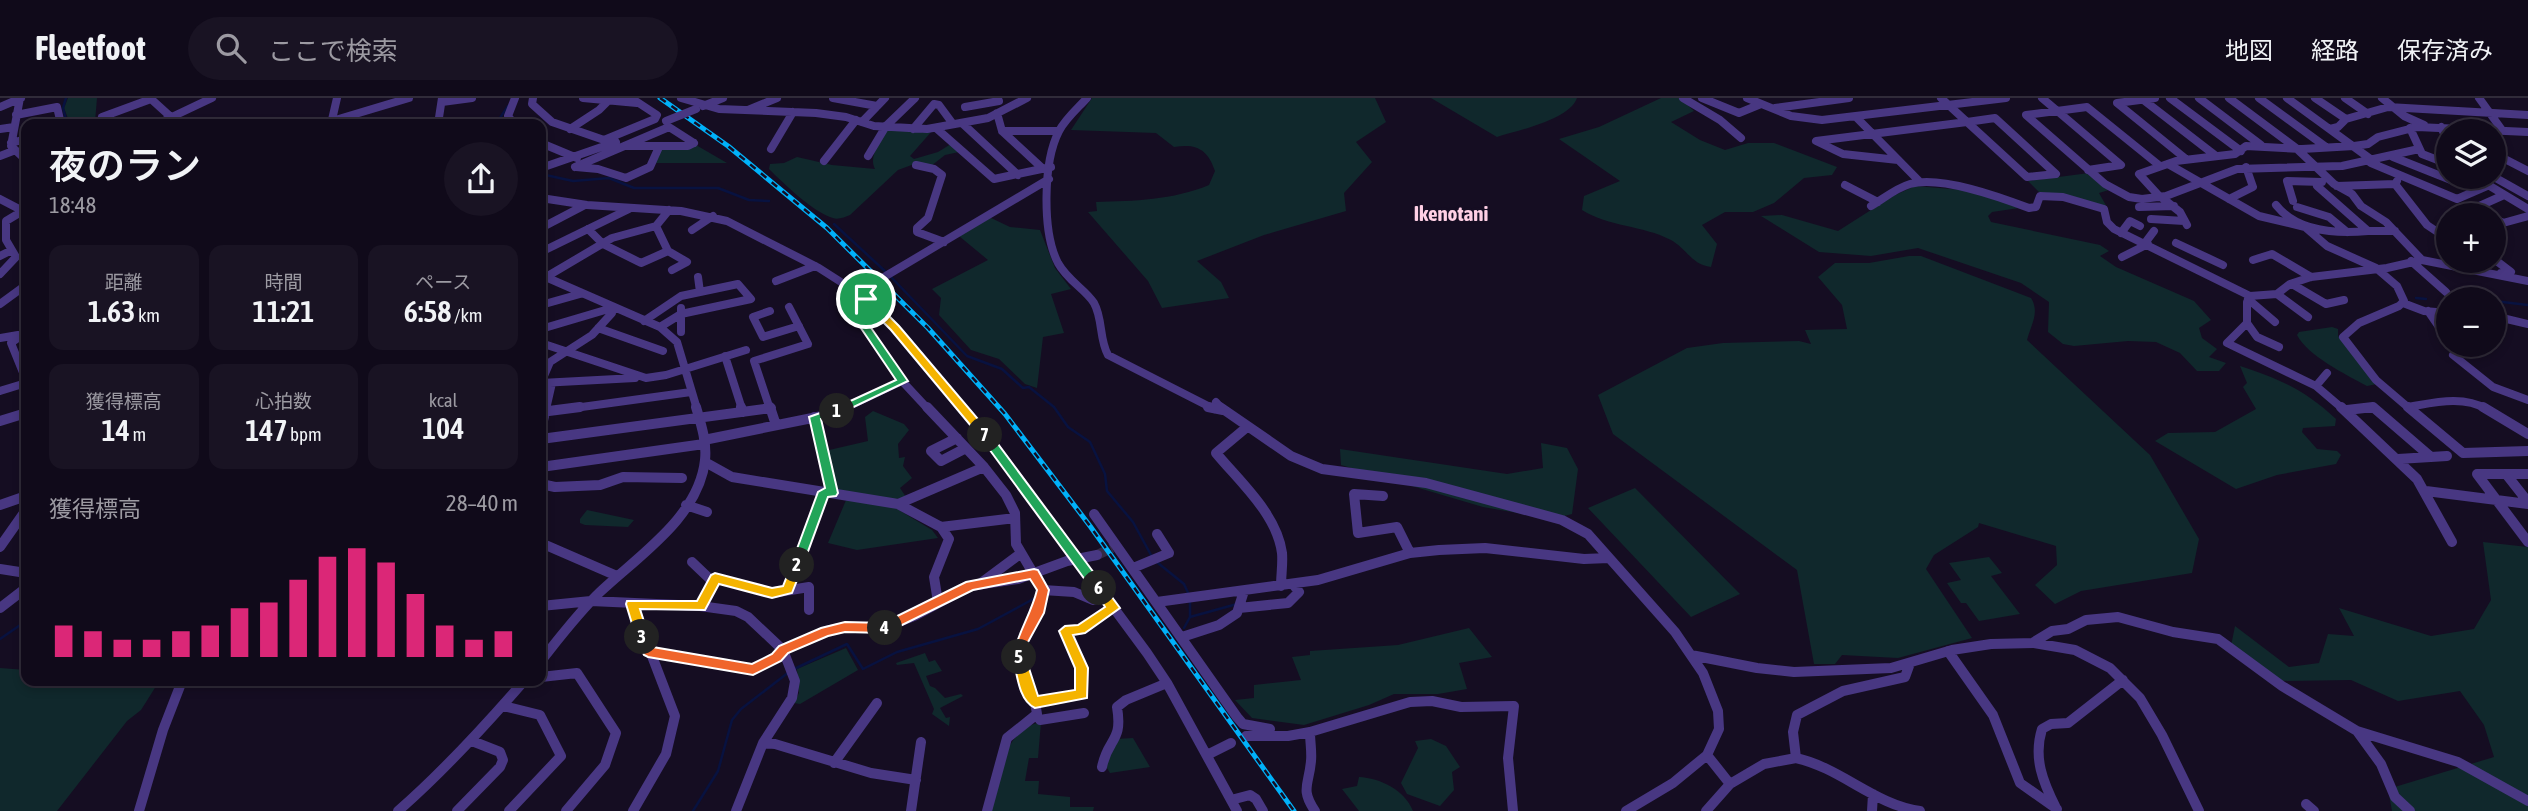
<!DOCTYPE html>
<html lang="ja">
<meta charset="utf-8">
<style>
body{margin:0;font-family:"Asap Condensed","Noto Sans JP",sans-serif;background:#191323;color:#f1f3f6;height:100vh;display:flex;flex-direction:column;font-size:26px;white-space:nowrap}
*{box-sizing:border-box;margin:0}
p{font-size:23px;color:#9c9aa2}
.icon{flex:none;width:38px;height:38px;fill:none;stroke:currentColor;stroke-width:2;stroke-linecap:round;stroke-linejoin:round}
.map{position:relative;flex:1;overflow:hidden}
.sheet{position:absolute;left:21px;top:21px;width:525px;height:567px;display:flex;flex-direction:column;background:#100a1a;border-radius:14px;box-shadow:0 4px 10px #0003,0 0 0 2px #302b39}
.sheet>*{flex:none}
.controls{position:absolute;left:2436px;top:21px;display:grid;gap:14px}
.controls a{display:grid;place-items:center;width:70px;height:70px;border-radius:50%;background:#100a1a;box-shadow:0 4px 10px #0003,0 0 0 2px #302b39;font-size:35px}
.pin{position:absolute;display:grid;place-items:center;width:60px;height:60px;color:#fff;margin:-30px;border:4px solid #fff;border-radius:50%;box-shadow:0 2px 7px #0007}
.km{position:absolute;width:35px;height:35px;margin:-18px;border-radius:50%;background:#222;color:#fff;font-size:19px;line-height:35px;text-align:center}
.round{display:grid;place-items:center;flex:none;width:74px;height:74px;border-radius:37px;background:#191323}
.headline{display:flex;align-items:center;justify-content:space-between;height:119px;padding:0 28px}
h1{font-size:38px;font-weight:600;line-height:52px}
.metrics{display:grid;grid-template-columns:repeat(3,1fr);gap:10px;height:119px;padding:7px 28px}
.metrics div{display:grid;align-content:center;border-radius:14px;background:#191323;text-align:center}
.metrics b{font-size:30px;font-weight:600}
.metrics small{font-size:19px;font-weight:400}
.metrics p{font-size:19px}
.chart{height:196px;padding:14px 28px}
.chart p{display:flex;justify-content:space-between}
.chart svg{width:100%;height:126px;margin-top:7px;stroke:#db2777;stroke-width:6}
header{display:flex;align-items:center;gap:42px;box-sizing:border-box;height:98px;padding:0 35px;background:#100a1a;border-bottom:2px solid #302b39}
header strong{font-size:33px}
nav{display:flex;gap:38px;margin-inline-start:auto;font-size:24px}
.search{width:490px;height:63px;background:#191323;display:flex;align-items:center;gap:18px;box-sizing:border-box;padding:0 24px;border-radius:38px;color:#9c9aa2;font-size:26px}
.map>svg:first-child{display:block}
.green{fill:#10282c}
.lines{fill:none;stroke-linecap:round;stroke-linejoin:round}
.stream{stroke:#081240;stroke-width:2.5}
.minor-tunnel{stroke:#332a43;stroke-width:10;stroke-dasharray:10 5;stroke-linecap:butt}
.minor-far1{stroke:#483782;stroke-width:8}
.minor{stroke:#483782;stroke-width:10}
.rail-casing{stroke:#00b1f9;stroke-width:5}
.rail{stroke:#150d22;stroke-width:2.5;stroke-dasharray:7;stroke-linecap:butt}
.minor-bridge{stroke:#483782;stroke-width:8}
.split-1{fill:#22a559;stroke:#fff;stroke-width:2}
.split-2{fill:#22a559;stroke:#fff;stroke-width:2}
.split-3{fill:#f5b400;stroke:#fff;stroke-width:2}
.split-4{fill:#f0652b;stroke:#fff;stroke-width:2}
.split-5{fill:#f0652b;stroke:#fff;stroke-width:2}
.split-6{fill:#f5b400;stroke:#fff;stroke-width:2}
.split-7{fill:#22a559;stroke:#fff;stroke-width:2}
.split-8{fill:#f5b400;stroke:#fff;stroke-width:2}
.labels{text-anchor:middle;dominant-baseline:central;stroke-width:5;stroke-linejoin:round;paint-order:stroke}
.neighbourhood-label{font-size:21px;font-weight:bold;fill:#ffd0e5;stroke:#150d22}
</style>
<header>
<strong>Fleetfoot</strong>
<div class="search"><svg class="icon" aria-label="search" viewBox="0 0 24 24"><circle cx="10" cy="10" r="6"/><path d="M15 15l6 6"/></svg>ここで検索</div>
<nav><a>地図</a><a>経路</a><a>保存済み</a></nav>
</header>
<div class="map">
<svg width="2528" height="713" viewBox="0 0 2528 713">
<rect width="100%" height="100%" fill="#150d22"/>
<path class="green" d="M68,0H97L95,24L102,26H70L64,10Z
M1092,0H1375L1386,24L1356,44L1372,64L1344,95L1346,113L1264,137L1197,163L1221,184L1229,200L1162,210L1148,183L1088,114L1097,113L1096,104C1134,103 1173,102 1209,87L1215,73C1208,52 1197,45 1174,49L1156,35L1071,32Z
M1431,0H1577C1569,22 1519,32 1497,39Z
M1661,0H1680L1694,13L1671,24L1700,42L1725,52L1748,45H1774L1837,69L1832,77L1804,80L1774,105L1753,114H1725L1702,127L1717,146L1711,169C1692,167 1687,151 1671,142C1642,127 1609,129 1582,112L1584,98L1620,83L1559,41L1599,29Z
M888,31L932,33L910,58L914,61L938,54L951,46L959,54L945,57L931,68L917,65L898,72L850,117C845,119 838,122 833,120C814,115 783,85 769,71L770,66L784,65L797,59L832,67L875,71C868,58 881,43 888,31Z
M696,47L727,65H655L661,51Z
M2089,75L2112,91L2099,95L2108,111L2058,96L2039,94L2028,83Z
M1915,88L1976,93L2019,110L1992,114L1988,118L1991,124L2100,147L2109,153L2100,158L2116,169L2194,203L2211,222L2199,230L2202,240L2217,251L2209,259L2226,265L2219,273H2197L2180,255L2156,244L2128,243L2074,248L2063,246L2048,234L2049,204L2021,185L1918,150L1871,158L1819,154L1761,118L1782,117L1838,133L1893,98Z
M989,119L1010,129L1040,132L1055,170L1071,191L1051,196L1064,235L1043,239L1037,290L1025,286L999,261L971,252L939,217L941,200L932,191L988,162L959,138Z
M1909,158H1921L2031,200C2040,214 2031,227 2027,242L2150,357L2199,441L2192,475L2081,493L2055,506L2035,487L2057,467L2056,448L1979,425L1978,429L1934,457L1926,471L1972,540L1898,560L1842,557L1835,566H1814L1797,472L1613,336L1598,297L1687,250L1723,245L1799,243L1811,246L1805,232L1847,231L1842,207L1818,179L1835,165H1869Z
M2332,229L2338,231V238L2377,286L2367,288C2345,276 2308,258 2297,237L2299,234Z
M2240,268C2280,281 2305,292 2336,321L2335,328L2303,330L2302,334L2317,351L2337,353L2341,357L2336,366L2277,377L2236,391L2155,343L2168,335L2215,334L2256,311L2243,289L2247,285Z
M873,313L904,326L909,332L898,346L899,360L905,359L903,368L912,380L900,390L906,399L884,403L932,432L938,440L857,452L828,445L849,395L834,393L825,353L868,343L865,319Z
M1541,345L1567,350L1578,371L1572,416L1552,421L1483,409L1341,367L1340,351L1507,376L1543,370Z
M1635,390L1740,496L1691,519L1588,410Z
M587,412L634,422L628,429L585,427L580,425V421Z
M2483,444L2528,449V713H2392L2388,691L2494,659L2484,627L2460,593L2398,603L2351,582L2277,583L2231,548L2235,528L2289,569L2319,565L2328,536L2354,538L2339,510L2431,538L2474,531L2491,502Z
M1989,459L2002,475L1991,478L2020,516L1979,523L1966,505H1961L1947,485L1961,482L1949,465Z
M1469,530L1492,559L1459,565L1467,591L1438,596H1394L1369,607L1304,627L1252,620L1235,602L1254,600V587L1301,582L1292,559L1310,557V553L1398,547Z
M846,550L858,572L800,606L794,605L799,595L797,571Z
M925,555L929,564L935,562L942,573L926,578L930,588L935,590L945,600L961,596L963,598L940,610L946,620L950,619L949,628L932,616L934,611L914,565L897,567L896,565Z
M0,570L26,572V583H158V585L141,612L127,623L57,713H0Z
M1041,624L1038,660H1029L1025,683H1039L1038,696L1070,699V709H1094L1093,713H990C999,680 1002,632 1041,624Z
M1133,640L1150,669L1110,675L1104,665L1116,641Z
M1431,641L1446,648L1460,669L1452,674L1454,692L1440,708L1407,696L1401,685L1418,650L1415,643Z
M1359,679C1380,680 1405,692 1413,713H1359L1342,691L1357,688Z"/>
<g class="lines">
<path class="stream" d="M66,0L63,10L67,26
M496,26L508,8
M541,76L573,83L609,80L634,90H718L749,102L769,103
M834,126L887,175
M891,179L967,258L1002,271L1023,290L1029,289L1054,309L1068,329L1090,344L1105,376L1107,393L1133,424L1151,457
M2416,200L2426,201
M2456,201H2478
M2494,203L2528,207
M1158,465L1184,486L1189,497
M1190,519L1237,506
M1184,530L1190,519V504
M0,541L26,523
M794,571L847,546L863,571L897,554L978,531L1037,499
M693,713L718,673L732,622L741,611L789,574"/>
<path class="minor-tunnel" d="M1097,457L1112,450"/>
<path class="minor-far1" d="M20,0L11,48L26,62
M150,0L172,20L195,26
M533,0L532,6L552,24L604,42L655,21L657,17L631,0
M583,0L637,5
M681,0L719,11L816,15L846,19L874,28L927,31L988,20L1027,0
M833,0L877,8
M1087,0C1078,10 1066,20 1059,33C1043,64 1042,134 1058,165C1068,183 1085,191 1094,205C1103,221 1099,241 1108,257L1214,311
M1683,0L1720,22L1741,40
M1702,0L1739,15L1761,6
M1747,0L1791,18L1822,22L2006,0
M2042,0L2121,67L2088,72
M2141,0L2216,58
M2155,0L2117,5L2186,61
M2170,0L2241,53
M2199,0L2261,47
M2229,0L2296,50L2334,86L2352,96L2361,108L2386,124L2422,162
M2259,0L2326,49
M2287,0L2376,65
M2315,0L2346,21
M2345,0L2368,16
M2382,0L2404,18L2424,27
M2479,0L2502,32
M442,4L472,0
M703,8L723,0
M0,9L21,0
M965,9L999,3
M1775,10L1849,0
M748,12L777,0
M997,15L1002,33L1041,69
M16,17L57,9L61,26
M102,19L151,1
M1856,19L1920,84
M1995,20L2056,76L2027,79L1967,24Z
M332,23L409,0
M862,24L885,0
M962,25L1018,77
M157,26L212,0
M331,26L337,0
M438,26L442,0
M514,26L508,18L515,0
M2441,29L2448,44
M936,30L994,81L1051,69
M2410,30L2422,56L2448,66
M0,31L14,29
M570,31L599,12L611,0
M913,31L934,6L939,7L953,26
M2330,31L2338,29L2346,21L2388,9L2528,17
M1002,33H1059
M11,45L26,41
M541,45L577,60
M626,48H688L694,45
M771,51L793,14
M2494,52L2499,58L2528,73
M0,58L13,53
M868,58L886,28L915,0
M2393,59L2476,92
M1898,62L1843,56L1816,43L1967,24L1941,0
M824,63L856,22
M2371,65L2457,101L2487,88
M2168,66L2259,118L2305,129L2327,148L2376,170L2397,188L2404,203L2399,208L2359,225L2343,239L2376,282L2410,311
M916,67L934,71L942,77L928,120L917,130V134L944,144
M2160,68L2087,9L2026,17L2105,86L2129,99L2142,101L2166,98L2237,71L2342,68L2419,51
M575,69L669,29L694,45
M576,69L598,71L626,80L650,69L659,49
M541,70L616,44
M2475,79L2528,111
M2494,79L2528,98
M2395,86L2427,127L2448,141
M1845,87L1878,104
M2337,88L2395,86L2397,83
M2160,99L2139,76L2176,63L2235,56L2246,48L2302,51L2354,48L2368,46L2378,39L2417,29L2528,34
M2161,99L2180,114L2187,127
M541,100L587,107L681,113L727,123L819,170L855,193L895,230L963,311
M0,101L23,113
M2229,101L2253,89L2246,69
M2293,103L2287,83L2322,84
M2276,107C2297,134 2336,136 2368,133L2317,88
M1871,108C1883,101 1896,90 1910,86C1940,77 2000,99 2029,110L2036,109L2040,98L2063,99L2104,111L2107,124L2114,131L2250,198
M2139,109L2174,108
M2297,109L2329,119L2347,134
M2488,117L2475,110L2504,97
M2494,120L2503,125L2528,118
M2151,121L2184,123
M541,130L585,107
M588,131L603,146L641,165L668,153L656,128L669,112
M692,132L713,118
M2368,133H2395
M2121,135L2130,123L2140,128
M2145,145L2154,133
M2176,145L2223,167
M668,153L687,164L672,172
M541,154L629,111
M0,158L10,153
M2122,159L2148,146
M2494,161L2511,174L2501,175
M2253,162L2272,156L2311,179
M2411,163L2446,194
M0,176L16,159L6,142V123L26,111
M541,177L660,229L677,244L697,311
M546,179L612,140L656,128
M698,179L700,194
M884,179L1049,81
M776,183L815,168
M2292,186L2326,206L2344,202
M855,193L872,184
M2277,196L2308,219
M865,201L855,206L853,211L902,283L928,311
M2248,201L2275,224
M2403,205L2424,213L2448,215
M0,206L26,187
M541,207L580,196
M681,210V234
M770,213L753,219L763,239L799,228
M2428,213L2448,242
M2494,218L2528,226
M644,223L681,198L738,186L751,201L681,216L660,229
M2247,225L2257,239L2279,249
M598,230L663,253
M541,231L612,210
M26,234L11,245L26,282
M0,240L18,237
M541,245L646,280L666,277L746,252
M2453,257L2493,289L2528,302
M725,258L742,311
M541,285L550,264L592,237L612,215V210
M541,285L635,280
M2316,288L2327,275
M0,293L26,285
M1216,304L1222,311
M2408,309C2433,305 2463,297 2486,311
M546,311L552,285
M567,311L691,294
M767,311L771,310
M770,311L754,263L808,246L789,209
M843,311L902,283
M2343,311L2316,288L2227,245L2247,225V204L2250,198L2277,196L2290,186L2311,179L2387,170L2422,162L2528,183
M2359,311H2375"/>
<path class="minor" d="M741,309L743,314
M770,309L776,327
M927,309L984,369L1006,397L1015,415L1016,446L1043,492L1038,515L1019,553L1023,578L1035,604L1037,616L1007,640L987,713
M961,309L995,349L1147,555L1167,585L1237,713
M1208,309L1223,312
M1220,309L1291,358L1322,371L1426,385L1562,422L1588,436L1675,534L1703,575L1718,613L1719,631L1707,657L1673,685L1626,713
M2341,309L2417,381L2452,444
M2408,309L2463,355L2528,353
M2483,309L2528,336
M2347,312L2373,309L2431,359
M541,314L580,309
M814,319L832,395
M0,323L26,315
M1247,329L1216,355C1239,383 1277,416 1282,455C1283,466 1281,477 1281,488
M541,332L546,309
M957,340L931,353L941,363L966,350
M541,341L771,310
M704,342L832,316L847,309
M2398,361L2447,358
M705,364L732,379L898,406L984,369
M541,369L704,346
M2506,376L2528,404
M2528,376H2477L2528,444
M541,386L555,389L600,387L623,379L682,380
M2426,393L2528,406
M1383,398L1354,396L1358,435L1397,429L1410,455
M898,406L941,429L949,441L934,479L938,504
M0,407L26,398
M686,407L707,414
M1094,416L1237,619L1243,626L1270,631
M941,429L1015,420
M541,445L617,478
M0,449L26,412
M692,464L713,484
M1133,470L1169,455L1157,436
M0,471L26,475
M981,485L1020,456
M788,491L824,394
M1043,492L1074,494L1093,502L1105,498
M541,495V525
M1157,504L1318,482L1410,455L1439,452L1485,450L1584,461L1609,460
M632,506L675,618L666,656L633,713
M541,508L591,503L700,508L736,513L748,519L783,552L795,583L792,600L763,645L736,713
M700,508L715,480L772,495L809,489V512
M0,510L26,490
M1239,510L1288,505L1299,494L1293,486
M1182,539L1219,527L1237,515L1244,493
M2034,544L2052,533L2068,531L2086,522L2118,519L2173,534L2218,541L2282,588L2357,633L2458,664L2528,703
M648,553L753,572L777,559L783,552L826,533L845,529L884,530L916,517L970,488L1018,481L1067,463L1097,457
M1948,553L1993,617L2020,685L2057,711
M1691,557L1757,570L1794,574L1891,570L1952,552L1991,546L2034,545L2075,552L2110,570L2140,600L2162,637L2199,713
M541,563C560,539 578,515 600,494C638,458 699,419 705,362C707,344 701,326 696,309
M541,579L577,575L616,635L605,667L566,713
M1035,604L1082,596L1081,570L1065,533L1080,532L1113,510
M503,608L540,617L561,658L509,713
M1040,622L1084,615
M2357,633L2381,666L2395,699L2410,713
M1310,634C1310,644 1312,654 1311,663C1309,687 1300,691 1315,713
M1246,638H1288L1310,634L1410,604L1432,603L1461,609L1514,608L1508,660L1513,713
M763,645L775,646L871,675L916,682
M1207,657L1231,645
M1707,657L1730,686L1764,666L1796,660L1793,634L1797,617L1843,593L1905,579L1909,568
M1796,660C1841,670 1875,707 1920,713
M834,665L877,605
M1102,669C1108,639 1123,645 1117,609L1126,602L1167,585
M1231,702L1250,697L1256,701L1263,713
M2306,706L2314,713
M2056,710C2043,684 2033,660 2042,631L2051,626L2068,625L2123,582
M139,713L163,632L182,583
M398,713C444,673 484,629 524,583
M457,713L500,669L503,662L500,654L472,643
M911,713L921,644
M1706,713L1730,686
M1872,713L1873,696"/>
<defs>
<path id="rail" d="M660,0L728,48L827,130L928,230L1005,316L1090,428L1294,713"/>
</defs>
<use href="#rail" class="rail-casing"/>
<use href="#rail" class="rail"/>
<path class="minor-bridge" d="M666,23L696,11"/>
</g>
<path class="split-1" d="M862,198L871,201L858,211L908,283L837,317L833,316V311L896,282L848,211L851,204Z"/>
<path class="split-2" d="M837,309L841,311V316L821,321L838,395L836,398L828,399L803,467L797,471L791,467L818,394L825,390L809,319Z"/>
<path class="split-3" d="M797,462L803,467L792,495L772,500L719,486L705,512L640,511L649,539L642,544L636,539L626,506L627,503H697L711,477L715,475L772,490L783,488L793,463Z"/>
<path class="split-4" d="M845,524L885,525L892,530L885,535L845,534L828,538L788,555L781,563L753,577L648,559L644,557L636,539L642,533L647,535L653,549L752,566L772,556L779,548L821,530Z"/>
<path class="split-5" d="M1034,471L1038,472L1049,492L1044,515L1028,544L1024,562L1019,564L1013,559C1017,535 1031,517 1037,492L1030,481L973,492L890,533H881L879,530L881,526L966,484Z"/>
<path class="split-6" d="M1099,485L1103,487L1120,510L1085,535L1073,537L1088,570L1087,600L1035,610C1018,602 1017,575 1013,559L1015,555H1024L1038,598L1075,592V570L1059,533L1065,528L1078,527L1105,509L1093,490Z"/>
<path class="split-7" d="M985,333L989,334L1103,487V494H1094L981,340L979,337Z"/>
<path class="split-8" d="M862,198H869L899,228L989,334V340H981L891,232L862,203Z"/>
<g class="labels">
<g class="neighbourhood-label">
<text x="1451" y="115">Ikenotani</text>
</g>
</g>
</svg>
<div class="controls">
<a><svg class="icon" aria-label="layers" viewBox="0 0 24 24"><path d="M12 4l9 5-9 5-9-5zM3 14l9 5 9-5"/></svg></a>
<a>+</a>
<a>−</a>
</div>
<div class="pin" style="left:866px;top:201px;background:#1e9e55"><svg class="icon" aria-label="arrive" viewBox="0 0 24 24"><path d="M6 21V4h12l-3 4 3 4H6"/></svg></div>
<b class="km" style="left:837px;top:313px">1</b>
<b class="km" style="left:797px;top:467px">2</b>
<b class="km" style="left:642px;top:539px">3</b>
<b class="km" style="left:885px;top:530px">4</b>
<b class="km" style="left:1019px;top:559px">5</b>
<b class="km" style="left:1099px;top:490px">6</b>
<b class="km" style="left:985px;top:337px">7</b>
<section class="sheet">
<div class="headline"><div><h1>夜のラン</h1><p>18:48</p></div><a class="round"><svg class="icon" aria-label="share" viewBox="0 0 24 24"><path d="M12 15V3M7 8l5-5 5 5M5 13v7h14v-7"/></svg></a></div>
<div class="metrics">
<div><p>距離</p><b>1.63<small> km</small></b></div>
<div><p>時間</p><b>11:21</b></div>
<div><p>ペース</p><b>6:58<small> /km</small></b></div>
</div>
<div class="metrics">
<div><p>獲得標高</p><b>14<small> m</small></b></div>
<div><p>心拍数</p><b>147<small> bpm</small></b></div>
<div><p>kcal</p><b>104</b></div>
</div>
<div class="chart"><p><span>獲得標高</span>28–40 m</p>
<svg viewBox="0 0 160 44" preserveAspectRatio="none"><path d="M5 44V33M15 44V35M25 44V38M35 44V38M45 44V35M55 44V33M65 44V27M75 44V25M85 44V17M95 44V9M105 44V6M115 44V11M125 44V22M135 44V33M145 44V38M155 44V35"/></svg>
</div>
</section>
</div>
